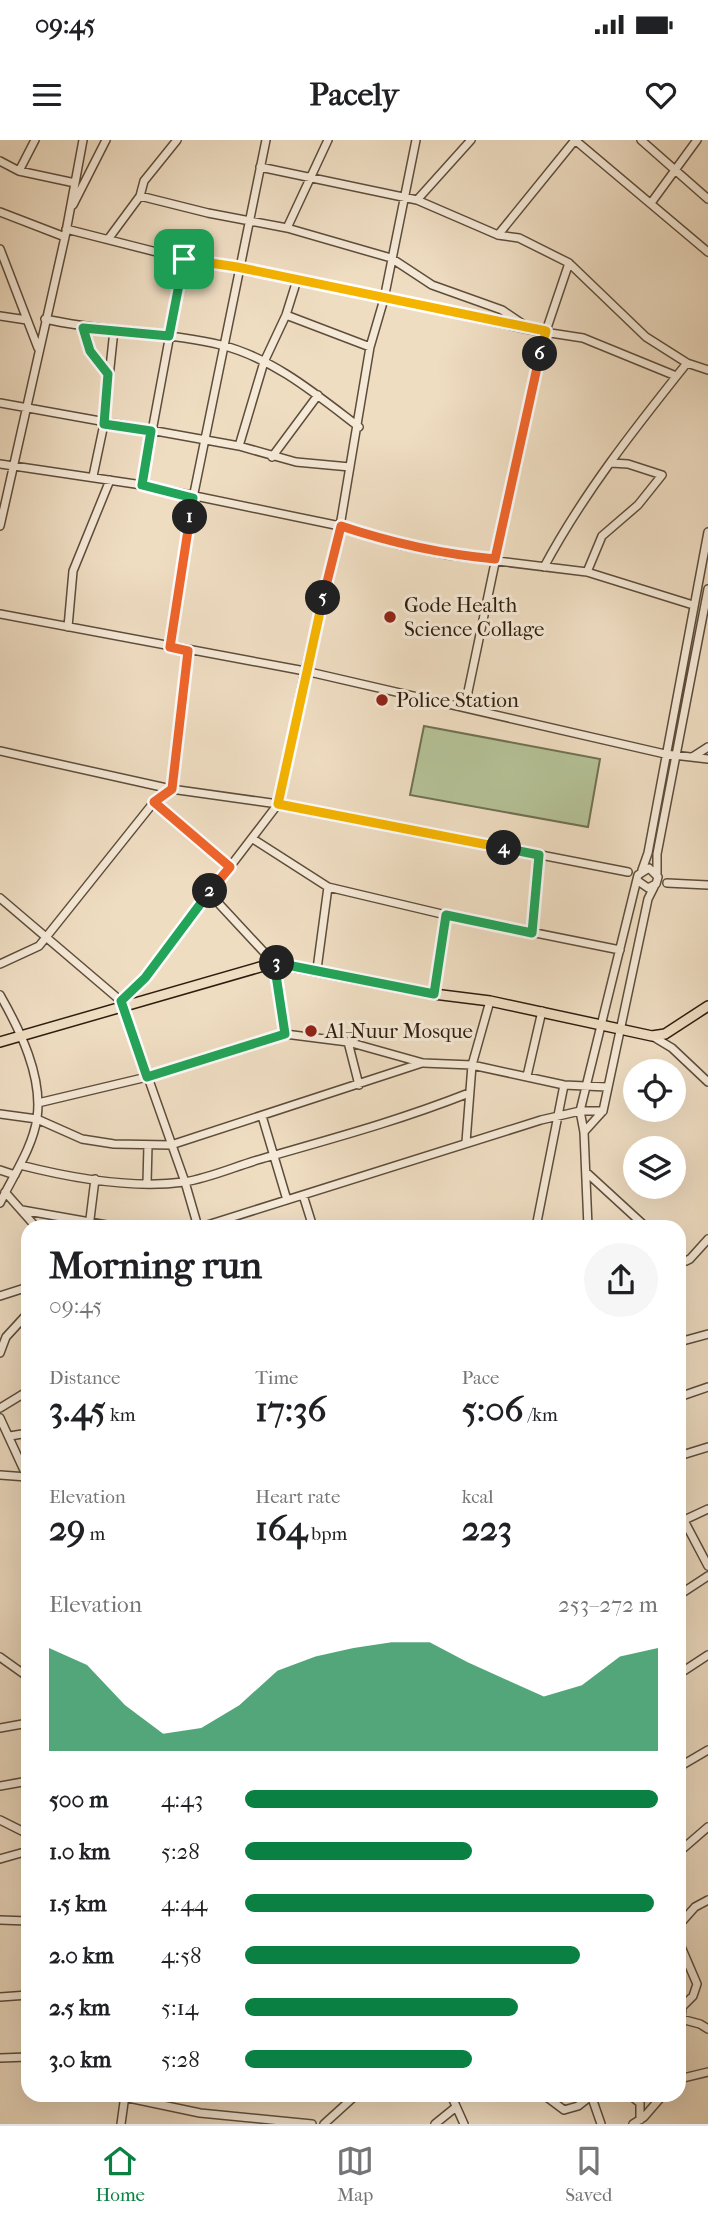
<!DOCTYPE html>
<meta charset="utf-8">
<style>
body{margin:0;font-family:"IM FELL French Canon",serif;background:#f6f6f6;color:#202124;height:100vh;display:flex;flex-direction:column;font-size:26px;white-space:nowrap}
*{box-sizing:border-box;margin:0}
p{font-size:23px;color:#757577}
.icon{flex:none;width:38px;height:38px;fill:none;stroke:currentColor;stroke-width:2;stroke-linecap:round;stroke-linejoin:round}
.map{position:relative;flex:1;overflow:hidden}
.panel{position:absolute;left:21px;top:1080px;width:665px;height:882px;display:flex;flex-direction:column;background:#fff;border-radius:21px;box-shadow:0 7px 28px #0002}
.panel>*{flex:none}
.fabs{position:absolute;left:623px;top:919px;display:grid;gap:14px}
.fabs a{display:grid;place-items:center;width:63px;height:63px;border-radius:50%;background:#fff;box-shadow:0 7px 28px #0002;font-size:35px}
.pin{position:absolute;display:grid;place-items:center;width:60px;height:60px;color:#fff;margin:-30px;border-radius:14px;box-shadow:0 4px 10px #0006}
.km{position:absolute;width:35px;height:35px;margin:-18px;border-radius:50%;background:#222;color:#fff;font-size:19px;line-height:35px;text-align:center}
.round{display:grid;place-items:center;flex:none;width:74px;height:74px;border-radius:37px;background:#f6f6f6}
.overview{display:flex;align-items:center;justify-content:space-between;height:119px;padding:0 28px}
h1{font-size:38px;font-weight:700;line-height:52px}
.figures{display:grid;grid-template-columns:repeat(3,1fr);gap:10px;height:119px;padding:7px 28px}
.figures div{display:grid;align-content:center}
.figures b{font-size:35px;font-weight:700}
.figures small{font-size:19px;font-weight:400}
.figures p{font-size:19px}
.chart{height:196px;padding:14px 28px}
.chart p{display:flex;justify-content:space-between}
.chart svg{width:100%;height:126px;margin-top:7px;fill:#0b8043;opacity:.7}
ul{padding:0 28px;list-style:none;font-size:23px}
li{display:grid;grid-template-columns:112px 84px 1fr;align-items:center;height:52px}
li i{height:18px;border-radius:9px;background:#0b8043}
.status{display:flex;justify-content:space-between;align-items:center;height:49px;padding:0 35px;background:#fff;direction:ltr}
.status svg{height:19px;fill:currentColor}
header{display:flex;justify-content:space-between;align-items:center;height:91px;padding:0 28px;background:#fff;font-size:32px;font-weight:700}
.menu{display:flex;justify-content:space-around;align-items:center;height:98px;border-top:2px solid #e0e0e0;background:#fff;font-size:19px;color:#757577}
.menu a{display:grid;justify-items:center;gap:4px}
.menu .current{color:#0b8043}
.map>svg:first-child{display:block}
.green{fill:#b5c297;stroke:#717052;stroke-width:2}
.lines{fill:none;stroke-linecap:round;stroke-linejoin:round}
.minor-casing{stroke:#5e4d3b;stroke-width:10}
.major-casing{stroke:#2d1d0e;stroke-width:12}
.minor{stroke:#f5e9d7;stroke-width:7}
.major{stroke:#efddc2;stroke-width:9}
.split-1-casing{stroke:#fff;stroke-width:14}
.split-2-casing{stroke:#fff;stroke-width:14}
.split-3-casing{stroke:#fff;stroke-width:14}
.split-4-casing{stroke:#fff;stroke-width:14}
.split-5-casing{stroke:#fff;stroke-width:14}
.split-6-casing{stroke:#fff;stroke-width:14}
.split-7-casing{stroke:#fff;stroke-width:14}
.split-1{stroke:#22a559;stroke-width:9}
.split-2{stroke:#f0652b;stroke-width:9}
.split-3{stroke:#22a559;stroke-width:9}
.split-4{stroke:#22a559;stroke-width:9}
.split-5{stroke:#f5b400;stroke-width:9}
.split-6{stroke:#f0652b;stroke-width:9}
.split-7{stroke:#f5b400;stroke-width:9}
.poi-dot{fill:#8f2418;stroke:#f5e9d7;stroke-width:2.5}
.labels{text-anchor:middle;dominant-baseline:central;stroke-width:6;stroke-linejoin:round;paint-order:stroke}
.poi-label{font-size:21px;fill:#2d1d0e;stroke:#f5e9d7;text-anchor:start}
</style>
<div class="status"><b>09:45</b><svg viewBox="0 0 49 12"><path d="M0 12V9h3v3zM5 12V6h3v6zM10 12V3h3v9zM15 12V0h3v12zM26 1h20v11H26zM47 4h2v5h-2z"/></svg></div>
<header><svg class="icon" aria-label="menu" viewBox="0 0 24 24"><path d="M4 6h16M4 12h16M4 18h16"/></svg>Pacely<svg class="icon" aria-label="heart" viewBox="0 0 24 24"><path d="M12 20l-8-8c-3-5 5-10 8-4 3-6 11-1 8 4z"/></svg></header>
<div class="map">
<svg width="708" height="1984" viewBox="0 0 708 1984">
<rect width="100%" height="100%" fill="#efddc2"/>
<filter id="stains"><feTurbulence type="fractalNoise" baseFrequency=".00286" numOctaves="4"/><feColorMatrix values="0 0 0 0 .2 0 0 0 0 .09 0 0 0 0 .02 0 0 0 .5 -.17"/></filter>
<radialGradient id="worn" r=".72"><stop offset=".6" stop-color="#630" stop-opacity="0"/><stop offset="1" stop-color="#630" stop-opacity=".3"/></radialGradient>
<path class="green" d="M424,586L600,619L588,687L410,655Z"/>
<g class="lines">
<defs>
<path id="minor" d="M575,0L708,112
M641,0L708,59
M0,21L19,31L75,43
M260,27L417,60L498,95L519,98L569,123L646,197L687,223
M19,31L35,0
M140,56L144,41L177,0
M417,60L471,0
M651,63L697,0
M73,65L106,0
M0,72L65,97
M287,88L328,0
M66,89L184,119L237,127L531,190L583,198L676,236
M498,95L575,0
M109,98L140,56L208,73L287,88L391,118L432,145L502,170L527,187
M0,109L38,208
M286,175L370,207
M0,176L27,180
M45,179C103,192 163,191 221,205C273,218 317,255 359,287
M83,188L90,211L108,234
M0,263L239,306L296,322L350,327
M239,306L264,222L286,175L297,140
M272,317L318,255
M0,324L142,345L340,386L396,404L448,415L587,432L693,465
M93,336L104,284L114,190
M142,345L184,119
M0,386L65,97L83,0
M544,427C583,354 635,288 687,223L708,230
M587,432L602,396L638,365L662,335L628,324L611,323
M0,474L305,531L665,614L708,619
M68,487L73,431L110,340
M170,507L193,358L266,0
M465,566L532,246L546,191L569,123
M0,611L171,649L278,664L628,732
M694,616L708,607
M154,662L230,727
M253,699L328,747L446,775L620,810
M642,730L648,713L708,392
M657,733V714L708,449
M667,743L708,745
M209,753L274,823L285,894
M0,758L121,861L185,1042L198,1087
M532,793L539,715
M0,824L39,806L154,662L171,649L188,511
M317,829L328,747
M434,854L446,775
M0,855C20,890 43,937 37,978C33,1007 13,1036 0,1063
M121,861L145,838L278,664L305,531L340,386L370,207L384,159L416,0
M652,896L672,908L708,942
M348,902L359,945
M527,936L542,871
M38,963L147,937L285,894L348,902L423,923L472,925L564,945L607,947
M0,974L37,979
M262,976L287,1060
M37,979L82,999L114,1004L171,1005L422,923
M584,992L603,971L648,759L654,747
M466,1002L472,925L490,861
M20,1025C71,1038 132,1049 184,1042C210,1038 236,1026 261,1019C334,998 398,981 469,953
M0,1030L15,1035
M586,1032L646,1087
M147,1043L148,1005
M5,1052L36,1087
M303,1055L313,1087
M22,1070L118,1087
M89,1087L95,1039
M201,1087L541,980L580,971H603
M536,1087L564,945
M588,1087L584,992L580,971L638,735L649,728L658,737L656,744L648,748L638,741
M679,1117L686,1121L690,1119L708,1099
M0,1156L28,1147
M679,1202L708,1194
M0,1213L6,1197L28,1173
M679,1257L708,1247
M0,1268L28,1251
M0,1278L28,1339
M10,1296L28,1293
M679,1316L708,1307
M0,1335L27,1337
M679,1371L708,1426
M680,1382L708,1369
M679,1455L708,1436
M0,1517L28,1537
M679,1534L708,1515
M0,1588L28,1583
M679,1627L708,1610
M0,1646L28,1641
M0,1680L28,1694
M679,1712L708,1687
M0,1719L28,1711
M0,1780L28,1781
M679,1785L695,1767L708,1760
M679,1802L697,1844L693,1856L682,1867L681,1879L700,1884L708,1889
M0,1857L28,1855
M0,1918L28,1917
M679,1939L708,1932
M451,1955L464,1984
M544,1955L564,1970L578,1966L592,1955
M591,1955L601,1984
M630,1955L640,1963V1980
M124,1957L200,1973L312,1984
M121,1984L125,1955
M324,1984L356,1955
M435,1984L456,1967
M633,1984L644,1977L663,1955"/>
<path id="major" d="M0,902L274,823L434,854L490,861L652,896L665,894L708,866"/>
</defs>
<use href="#minor" class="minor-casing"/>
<use href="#major" class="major-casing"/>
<use href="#minor" class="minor"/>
<use href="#major" class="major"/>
</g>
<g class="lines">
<defs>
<path id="split-1" d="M184,119L169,196L83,188L90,211L108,234L104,284L151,291L142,345L193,358L190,377"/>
<path id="split-2" d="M190,377L170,507L188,511L172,649L154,662L230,727L210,751"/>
<path id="split-3" d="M210,751L145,838L121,861L147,937L285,894L274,822L277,823"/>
<path id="split-4" d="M277,823L434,854L446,775L532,793L539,715L504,708"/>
<path id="split-5" d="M323,458L278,664L504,708"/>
<path id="split-6" d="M323,458L341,386C392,403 441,414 495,419L540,214"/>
<path id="split-7" d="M184,119L237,127L546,191L540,214"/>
</defs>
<use href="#split-1" class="split-1-casing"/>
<use href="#split-2" class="split-2-casing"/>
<use href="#split-3" class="split-3-casing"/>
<use href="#split-4" class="split-4-casing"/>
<use href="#split-5" class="split-5-casing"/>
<use href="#split-6" class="split-6-casing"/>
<use href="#split-7" class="split-7-casing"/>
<use href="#split-1" class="split-1"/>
<use href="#split-2" class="split-2"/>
<use href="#split-3" class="split-3"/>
<use href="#split-4" class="split-4"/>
<use href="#split-5" class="split-5"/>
<use href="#split-6" class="split-6"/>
<use href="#split-7" class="split-7"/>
</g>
<g class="poi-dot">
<circle cx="390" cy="477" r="7"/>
<circle cx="382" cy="560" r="7"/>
<circle cx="311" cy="891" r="7"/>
</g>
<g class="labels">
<g class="poi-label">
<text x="404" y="465">Gode Health<tspan x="404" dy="24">Science Collage</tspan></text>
<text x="396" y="560">Police Station</text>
<text x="325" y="891">Al-Nuur Mosque</text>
</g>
</g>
<rect width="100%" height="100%" filter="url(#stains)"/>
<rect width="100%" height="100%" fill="url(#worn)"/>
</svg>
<div class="fabs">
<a><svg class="icon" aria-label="locate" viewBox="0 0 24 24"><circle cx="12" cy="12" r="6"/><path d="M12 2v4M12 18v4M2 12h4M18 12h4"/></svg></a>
<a><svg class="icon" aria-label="layers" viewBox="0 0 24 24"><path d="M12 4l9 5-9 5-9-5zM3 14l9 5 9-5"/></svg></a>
</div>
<div class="pin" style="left:184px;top:119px;background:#1e9e55"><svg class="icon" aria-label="arrive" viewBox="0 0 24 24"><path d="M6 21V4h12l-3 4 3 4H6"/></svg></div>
<b class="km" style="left:190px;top:377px">1</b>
<b class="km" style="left:210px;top:751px">2</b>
<b class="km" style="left:277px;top:823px">3</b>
<b class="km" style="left:504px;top:708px">4</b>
<b class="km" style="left:323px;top:458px">5</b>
<b class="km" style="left:540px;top:214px">6</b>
<section class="panel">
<div class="overview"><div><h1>Morning run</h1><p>09:45</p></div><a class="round"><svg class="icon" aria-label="share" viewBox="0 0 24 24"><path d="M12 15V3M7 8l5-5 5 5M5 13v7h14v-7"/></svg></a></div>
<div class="figures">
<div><p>Distance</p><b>3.45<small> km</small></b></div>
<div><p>Time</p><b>17:36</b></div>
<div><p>Pace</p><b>5:06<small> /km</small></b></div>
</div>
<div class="figures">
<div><p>Elevation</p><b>29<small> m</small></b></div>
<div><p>Heart rate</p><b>164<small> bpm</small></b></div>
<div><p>kcal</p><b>223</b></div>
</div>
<div class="chart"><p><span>Elevation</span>253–272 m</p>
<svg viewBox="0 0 160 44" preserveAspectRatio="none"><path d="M0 44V8L10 14L20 28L30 38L40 36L50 28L60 16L70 11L80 8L90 6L100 6L110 13L120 19L130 25L140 21L150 11L160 8V44z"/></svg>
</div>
<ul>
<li><b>500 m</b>4:43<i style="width:100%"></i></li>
<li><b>1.0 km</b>5:28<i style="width:55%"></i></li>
<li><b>1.5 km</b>4:44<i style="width:99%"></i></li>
<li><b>2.0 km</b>4:58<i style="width:81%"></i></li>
<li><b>2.5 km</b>5:14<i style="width:66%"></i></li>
<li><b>3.0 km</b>5:28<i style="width:55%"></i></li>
</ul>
</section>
</div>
<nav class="menu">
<a class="current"><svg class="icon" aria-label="home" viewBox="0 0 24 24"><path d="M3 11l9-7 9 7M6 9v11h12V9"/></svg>Home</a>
<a><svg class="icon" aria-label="map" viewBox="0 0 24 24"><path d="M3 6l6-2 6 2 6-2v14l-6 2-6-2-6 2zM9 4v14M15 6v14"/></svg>Map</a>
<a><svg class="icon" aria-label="saved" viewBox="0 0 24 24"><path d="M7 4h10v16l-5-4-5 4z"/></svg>Saved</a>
</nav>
